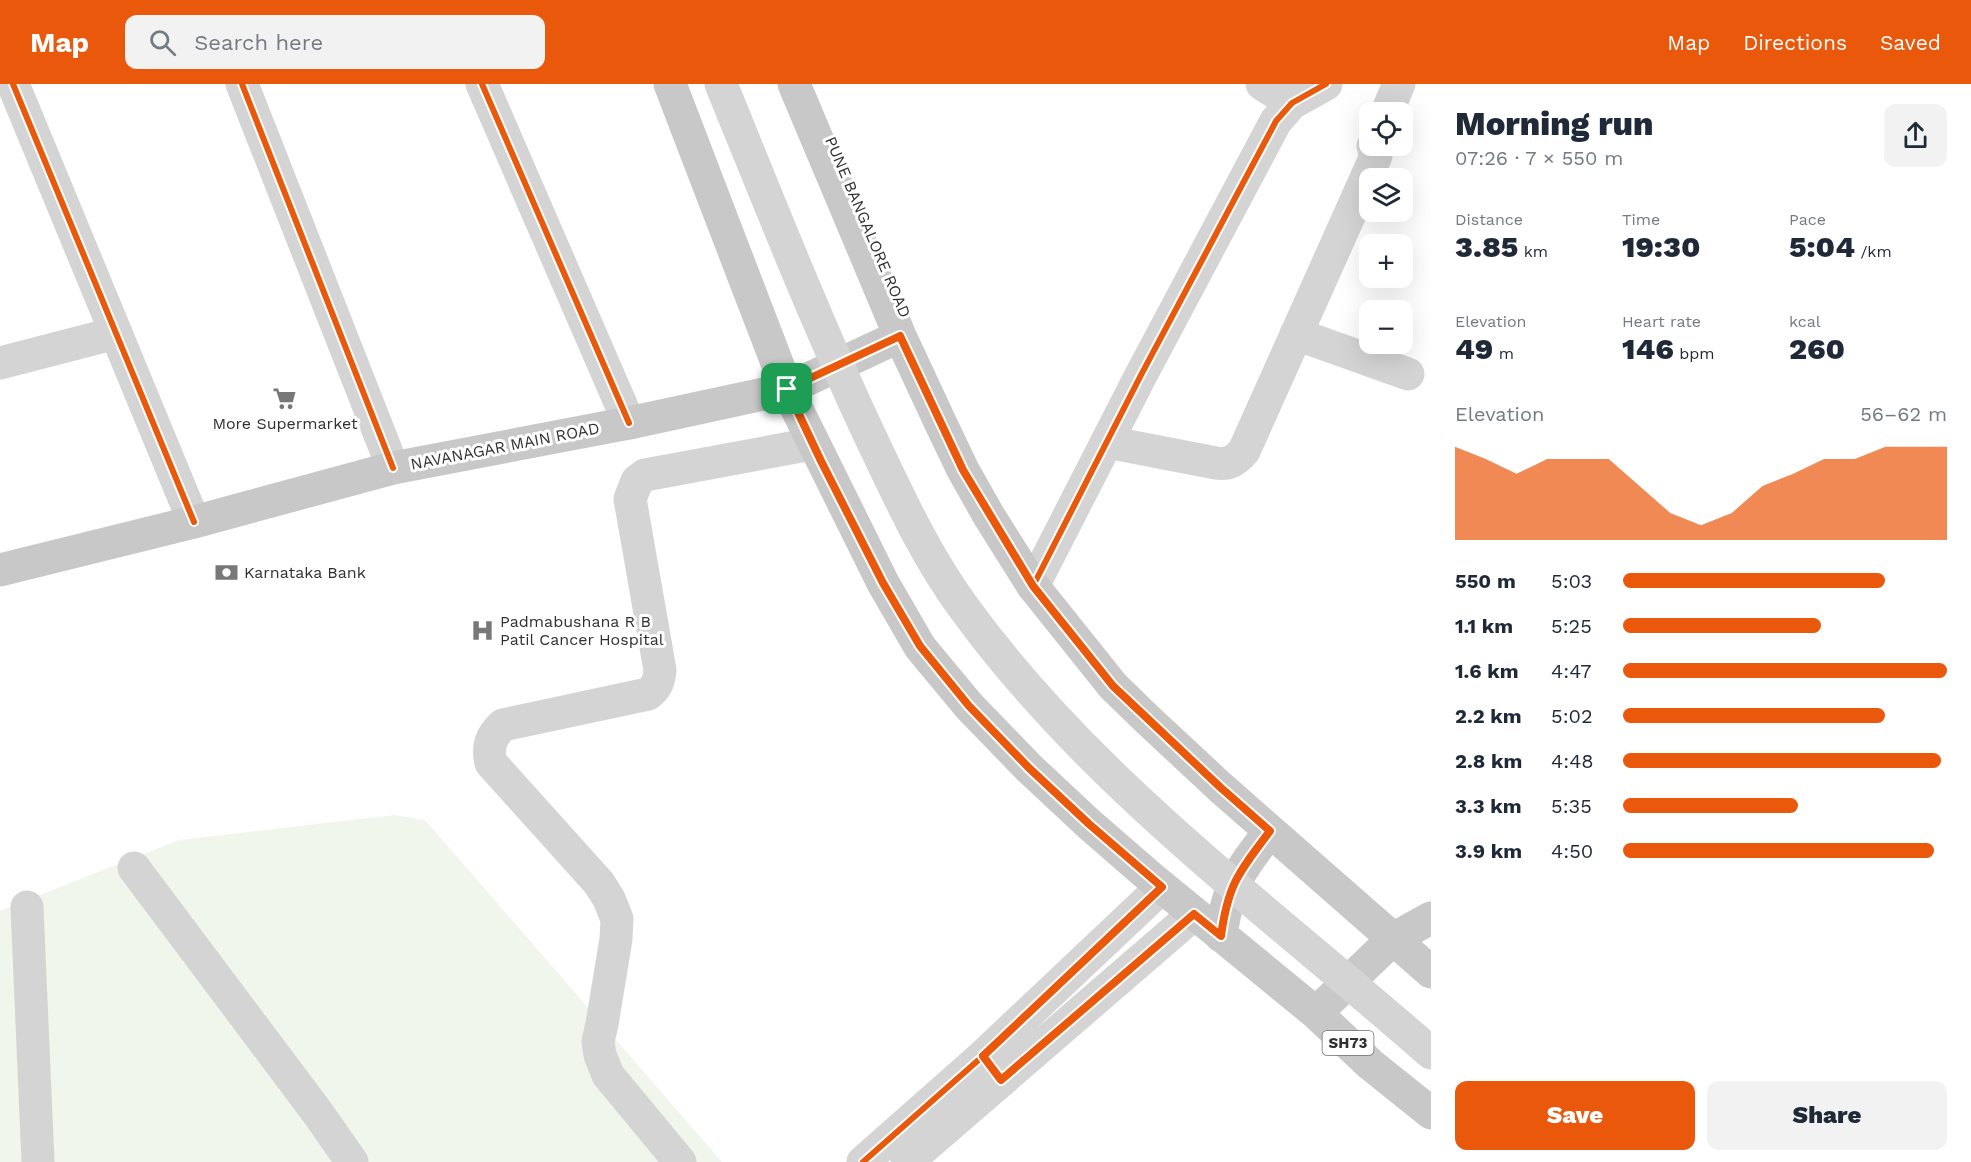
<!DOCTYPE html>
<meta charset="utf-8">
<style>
body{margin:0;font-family:"Work Sans",sans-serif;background:#f2f2f3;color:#1f2937;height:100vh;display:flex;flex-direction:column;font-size:22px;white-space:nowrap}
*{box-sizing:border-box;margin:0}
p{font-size:20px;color:#747a83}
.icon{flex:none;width:33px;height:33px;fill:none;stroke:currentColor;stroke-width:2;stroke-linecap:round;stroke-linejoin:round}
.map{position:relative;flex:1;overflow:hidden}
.side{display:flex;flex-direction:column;background:#fff;width:540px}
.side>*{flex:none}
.tools{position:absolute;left:1359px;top:18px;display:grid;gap:12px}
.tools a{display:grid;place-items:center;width:54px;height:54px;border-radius:12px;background:#fff;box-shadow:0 6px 24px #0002;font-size:30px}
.pin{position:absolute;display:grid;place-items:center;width:51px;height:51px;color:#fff;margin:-26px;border-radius:12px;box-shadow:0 3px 9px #0006}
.round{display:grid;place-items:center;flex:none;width:63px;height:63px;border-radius:12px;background:#f2f2f3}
.overview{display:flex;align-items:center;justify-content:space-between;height:102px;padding:0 24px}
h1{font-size:33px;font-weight:800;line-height:45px}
.figures{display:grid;grid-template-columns:repeat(3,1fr);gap:9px;height:102px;padding:6px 24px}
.figures div{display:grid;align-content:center}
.figures b{font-size:30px;font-weight:800}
.figures small{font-size:16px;font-weight:400}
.figures p{font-size:16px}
.chart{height:168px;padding:12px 24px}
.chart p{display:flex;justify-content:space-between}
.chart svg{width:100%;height:108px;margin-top:6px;fill:#ea580c;opacity:.7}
.button{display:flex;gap:12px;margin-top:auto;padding:12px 24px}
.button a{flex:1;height:69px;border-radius:12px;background:#ea580c;color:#fff;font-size:24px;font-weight:800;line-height:69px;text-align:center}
.button a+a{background:#f2f2f3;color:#1f2937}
ul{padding:0 24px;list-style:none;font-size:20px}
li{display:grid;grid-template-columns:96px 72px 1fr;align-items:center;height:45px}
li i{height:15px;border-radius:8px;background:#ea580c}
header{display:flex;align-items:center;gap:36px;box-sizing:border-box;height:84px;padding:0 30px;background:#ea580c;color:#fff}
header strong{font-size:28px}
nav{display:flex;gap:33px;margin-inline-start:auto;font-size:21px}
.search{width:420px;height:54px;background:#f2f2f3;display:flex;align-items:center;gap:15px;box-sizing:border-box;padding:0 21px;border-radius:12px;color:#747a83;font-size:22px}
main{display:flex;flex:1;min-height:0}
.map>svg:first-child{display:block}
.green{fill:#f0f6ec}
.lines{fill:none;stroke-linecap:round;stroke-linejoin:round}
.minor{stroke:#d4d4d4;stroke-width:33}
.major{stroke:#c8c8c8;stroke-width:33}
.minor-bridge{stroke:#d4d4d4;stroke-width:33}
.cycleway-casing{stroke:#fff;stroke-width:10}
.cycleway{stroke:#e8590c;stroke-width:6}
.route-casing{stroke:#fff;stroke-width:12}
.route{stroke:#ea580c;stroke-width:8}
.labels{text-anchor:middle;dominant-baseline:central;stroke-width:6;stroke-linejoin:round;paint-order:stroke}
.shield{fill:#fff;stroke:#6e6e6e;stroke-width:1.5}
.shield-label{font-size:15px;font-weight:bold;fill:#303030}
.street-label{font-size:16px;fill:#303030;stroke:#fff}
.poi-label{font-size:16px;fill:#303030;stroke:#fff;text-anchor:start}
</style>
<header>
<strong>Map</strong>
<div class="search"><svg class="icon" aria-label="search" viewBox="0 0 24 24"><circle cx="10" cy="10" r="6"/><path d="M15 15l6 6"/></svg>Search here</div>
<nav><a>Map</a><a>Directions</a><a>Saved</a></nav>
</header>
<main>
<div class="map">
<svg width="1431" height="1078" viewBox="0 0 1431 1078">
<rect width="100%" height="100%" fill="#fff"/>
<path class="green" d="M395,731L425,736L722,1078H0V827L179,756Z"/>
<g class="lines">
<path class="minor" d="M13,0L194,438
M242,0L393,384
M482,0L629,339
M1262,0L1292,19
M1387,28L1399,0
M1296,250L1408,290
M0,279L116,249
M1107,358L1216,379C1229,381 1235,377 1244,367L1376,72L1373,62
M1033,502L1141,291L1276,37L1292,19L1326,0
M134,784L317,1028L352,1078
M27,823L38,1078
M680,1078L608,991L600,971L598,957L602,940L616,855L617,835L609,815L599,799L491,679C487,662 491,652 503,641L648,610C657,603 659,597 660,586L630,415L637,397L645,391L812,360
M863,1078L983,972L1162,803
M907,1078L1194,830"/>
<path class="major" d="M670,0L787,305L883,499L920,563L969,622L1029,684L1089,740L1150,793L1316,929L1370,980L1431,1029
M794,0L900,252L941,340L963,386L989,432L1033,502L1113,602L1147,635L1220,703L1431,888
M0,486L194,438L393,384L629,339L787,305L900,252
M1221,852C1228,800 1239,788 1270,747
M1316,929L1393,855L1431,834"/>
<path class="minor-bridge" d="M721,0C769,118 816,237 870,352C898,411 925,471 964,524C1091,699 1270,827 1431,969"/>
<defs>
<path id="cycleway" d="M13,0L194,438
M242,0L393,384
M482,0L629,339
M1033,502L1141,291L1276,37L1292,19L1326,0
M863,1078L983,972L1162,803"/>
</defs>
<use href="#cycleway" class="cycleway-casing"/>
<use href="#cycleway" class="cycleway"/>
</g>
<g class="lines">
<defs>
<path id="route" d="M900,252L963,386L1033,502L1113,602L1220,703L1270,747C1239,788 1228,800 1221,852L1194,830L1001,996L983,972L1162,803L1089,740L1029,684L969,622L920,562L883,499L821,377L787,305Z"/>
</defs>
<use href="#route" class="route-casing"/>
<use href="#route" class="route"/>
</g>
<defs>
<symbol id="supermarket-bare" viewBox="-9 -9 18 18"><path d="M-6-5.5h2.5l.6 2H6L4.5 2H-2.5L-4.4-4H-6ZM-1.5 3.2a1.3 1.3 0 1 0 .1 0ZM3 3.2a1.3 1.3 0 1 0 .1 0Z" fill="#787878" stroke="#fff" stroke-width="2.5" paint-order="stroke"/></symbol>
<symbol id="bank-bare" viewBox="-9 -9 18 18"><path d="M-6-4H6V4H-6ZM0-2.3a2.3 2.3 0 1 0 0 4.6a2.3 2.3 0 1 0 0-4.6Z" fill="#787878" stroke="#fff" stroke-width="2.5" paint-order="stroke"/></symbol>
<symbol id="hospital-bare" viewBox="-9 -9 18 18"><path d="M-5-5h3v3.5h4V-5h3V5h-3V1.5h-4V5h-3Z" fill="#787878" stroke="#fff" stroke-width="2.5" paint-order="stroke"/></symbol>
</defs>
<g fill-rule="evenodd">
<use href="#supermarket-bare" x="268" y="298" width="33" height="33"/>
<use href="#bank-bare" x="210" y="472" width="33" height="33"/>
<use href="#hospital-bare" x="466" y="530" width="33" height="33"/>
</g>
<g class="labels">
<rect class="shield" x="1322.5" y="947" width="51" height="24" rx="4.5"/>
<g class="shield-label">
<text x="1348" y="959">SH73</text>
</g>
<g class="street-label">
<text transform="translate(868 143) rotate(67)">PUNE BANGALORE ROAD</text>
<text transform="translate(505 362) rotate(-11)">NAVANAGAR MAIN ROAD</text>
</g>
<g class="poi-label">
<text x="285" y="339" text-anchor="middle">More Supermarket</text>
<text x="244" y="488">Karnataka Bank</text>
<text x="500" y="537">Padmabushana R B<tspan x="500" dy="18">Patil Cancer Hospital</tspan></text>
</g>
</g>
</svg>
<div class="tools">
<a><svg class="icon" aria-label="locate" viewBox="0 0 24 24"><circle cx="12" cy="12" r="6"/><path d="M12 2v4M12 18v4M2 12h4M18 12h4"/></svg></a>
<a><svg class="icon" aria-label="layers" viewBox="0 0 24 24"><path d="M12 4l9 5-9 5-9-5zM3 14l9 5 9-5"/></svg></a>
<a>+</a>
<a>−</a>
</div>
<div class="pin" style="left:787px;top:305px;background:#1e9e55"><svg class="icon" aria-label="arrive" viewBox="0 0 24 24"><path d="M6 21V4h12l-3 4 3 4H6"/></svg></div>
</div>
<section class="side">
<div class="overview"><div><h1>Morning run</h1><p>07:26 · 7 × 550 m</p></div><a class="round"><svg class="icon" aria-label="share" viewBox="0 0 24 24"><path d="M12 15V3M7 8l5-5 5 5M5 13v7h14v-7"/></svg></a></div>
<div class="figures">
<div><p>Distance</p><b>3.85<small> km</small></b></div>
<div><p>Time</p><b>19:30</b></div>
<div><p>Pace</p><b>5:04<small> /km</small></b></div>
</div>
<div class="figures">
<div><p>Elevation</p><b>49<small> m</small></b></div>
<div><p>Heart rate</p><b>146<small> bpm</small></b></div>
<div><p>kcal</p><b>260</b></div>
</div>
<div class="chart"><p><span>Elevation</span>56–62 m</p>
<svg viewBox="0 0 160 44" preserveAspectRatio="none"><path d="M0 44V6L10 11L20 17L30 11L40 11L50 11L60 22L70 33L80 38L90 33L100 22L110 17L120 11L130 11L140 6L150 6L160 6V44z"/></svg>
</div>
<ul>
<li><b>550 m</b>5:03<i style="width:81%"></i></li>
<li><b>1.1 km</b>5:25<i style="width:61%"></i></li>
<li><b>1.6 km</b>4:47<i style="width:100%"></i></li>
<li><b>2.2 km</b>5:02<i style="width:81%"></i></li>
<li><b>2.8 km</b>4:48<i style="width:98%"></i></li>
<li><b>3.3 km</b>5:35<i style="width:54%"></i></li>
<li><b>3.9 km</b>4:50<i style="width:96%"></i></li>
</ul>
<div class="button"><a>Save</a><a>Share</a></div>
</section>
</main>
